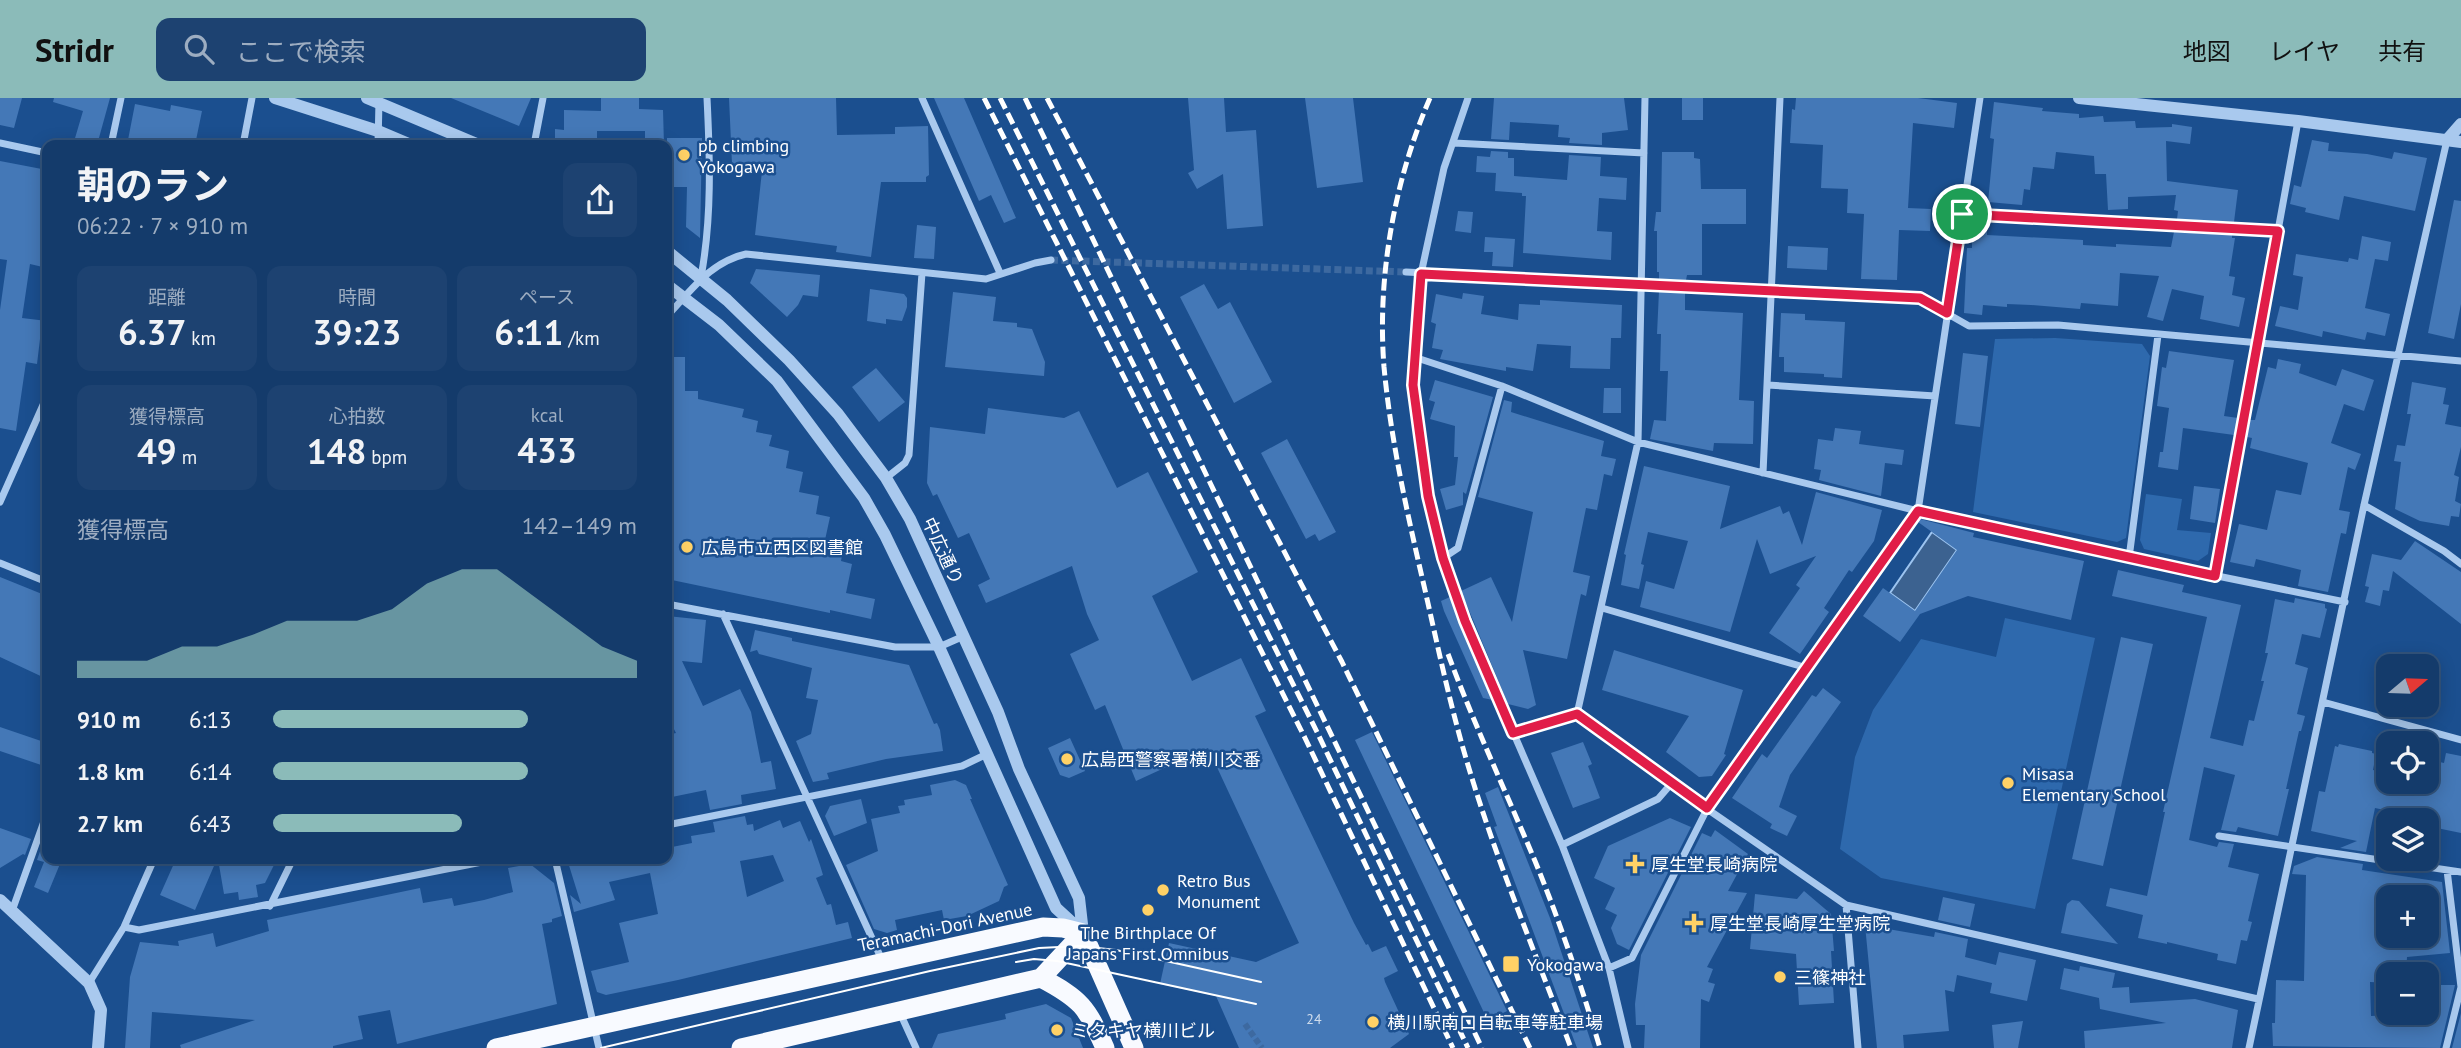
<!DOCTYPE html>
<html lang="ja">
<meta charset="utf-8">
<style>
body{margin:0;font-family:"PT Sans","Noto Sans JP",sans-serif;background:#1d4271;color:#f1f3f6;height:100vh;display:flex;flex-direction:column;font-size:26px;white-space:nowrap}
*{box-sizing:border-box;margin:0}
p{font-size:23px;color:#9dadc1}
.icon{flex:none;width:38px;height:38px;fill:none;stroke:currentColor;stroke-width:2;stroke-linecap:round;stroke-linejoin:round}
.map{position:relative;flex:1;overflow:hidden}
.side{position:absolute;left:42px;top:42px;width:630px;height:724px;display:flex;flex-direction:column;background:#143b6b;border-radius:14px;box-shadow:0 4px 18px #0003,0 0 0 2px #33557e}
.side>*{flex:none}
.needle{width:46px;rotate:71deg}
.controls{position:absolute;left:2376px;top:556px;display:grid;gap:14px}
.controls a{display:grid;place-items:center;width:63px;height:63px;border-radius:14px;background:#143b6b;box-shadow:0 4px 18px #0003,0 0 0 2px #33557e;font-size:35px}
.pin{position:absolute;display:grid;place-items:center;width:60px;height:60px;color:#fff;margin:-30px;border:4px solid #fff;border-radius:50%;box-shadow:0 2px 7px #0007}
.round{display:grid;place-items:center;flex:none;width:74px;height:74px;border-radius:14px;background:#1d4271}
.head{display:flex;align-items:center;justify-content:space-between;height:119px;padding:0 35px}
h1{font-size:38px;font-weight:700;line-height:52px}
.figures{display:grid;grid-template-columns:repeat(3,1fr);gap:10px;height:119px;padding:7px 35px}
.figures div{display:grid;align-content:center;border-radius:14px;background:#1d4271;text-align:center}
.figures b{font-size:35px;font-weight:700}
.figures small{font-size:19px;font-weight:400}
.figures p{font-size:19px}
.chart{height:196px;padding:14px 35px}
.chart p{display:flex;justify-content:space-between}
.chart svg{width:100%;height:126px;margin-top:7px;fill:#8bbbb9;opacity:.7}
ul{padding:0 35px;list-style:none;font-size:23px}
li{display:grid;grid-template-columns:112px 84px 1fr;align-items:center;height:52px}
li i{height:18px;border-radius:9px;background:#8bbbb9}
header{display:flex;align-items:center;gap:42px;box-sizing:border-box;height:98px;padding:0 35px;background:#8bbbb9;color:#111}
header strong{font-size:33px}
nav{display:flex;gap:38px;margin-inline-start:auto;font-size:24px}
.search{width:490px;height:63px;background:#1d4271;display:flex;align-items:center;gap:18px;box-sizing:border-box;padding:0 24px;border-radius:14px;color:#9dadc1;font-size:26px}
.map>svg:first-child{display:block}
.green{fill:#2e69ad}
.water{fill:#3c6290;stroke:#9cc4f0;stroke-width:2}
.building{fill:#4478b7;fill-rule:evenodd}
.lines{fill:none;stroke-linecap:round;stroke-linejoin:round}
.pedestrian-tunnel{stroke:#3d69a0;stroke-width:6;stroke-dasharray:6 3;stroke-linecap:butt}
.minor-tunnel{stroke:#3d69a0;stroke-width:7;stroke-dasharray:7 3.5;stroke-linecap:butt}
.minor{stroke:#a9c9ee;stroke-width:7}
.tertiary{stroke:#a9c9ee;stroke-width:12}
.trunk{stroke:#f8faff;stroke-width:19}
.tram{stroke:#fff;stroke-width:2}
.rail{stroke:#fff;stroke-width:5;stroke-dasharray:12 5;stroke-linecap:butt}
.route-casing{stroke:#fff;stroke-width:14}
.route{stroke:#e11d48;stroke-width:9}
.poi-dot{fill:#ffd166;stroke:#1b4f8f;stroke-width:2.5}
.labels{text-anchor:middle;dominant-baseline:central;stroke-width:5;stroke-linejoin:round;paint-order:stroke}
.number-label{font-size:14px;fill:#d0dded}
.poi-label{font-size:18px;fill:#fff;stroke:#1b4f8f;text-anchor:start}
.street-label{font-size:18px;fill:#fff;stroke:#1b4f8f}
</style>
<header>
<strong>Stridr</strong>
<div class="search"><svg class="icon" aria-label="search" viewBox="0 0 24 24"><circle cx="10" cy="10" r="6"/><path d="M15 15l6 6"/></svg>ここで検索</div>
<nav><a>地図</a><a>レイヤ</a><a>共有</a></nav>
</header>
<div class="map">
<svg width="2461" height="950" viewBox="0 0 2461 950">
<rect width="100%" height="100%" fill="#1b4f8f"/>
<path class="green" d="M2055,240L2142,246L2150,258L2126,440L2117,444L1973,414L1995,241Z
M2146,396L2182,401L2177,432L2211,435L2208,456L2198,463L2144,451L2140,442Z
M2005,520L2095,540L2035,811L1881,780L1840,751L1855,659L1873,612L1921,541L1996,559Z"/>
<path class="water" d="M1932,434L1957,452L1915,513L1890,495Z"/>
<path class="building" d="M0,0H22L14,30L0,27Z
M54,0H110L97,47H73L83,13L53,4Z
M451,0H531L519,28Z
M601,0H639V11L663,12L664,47H645V33H597V47H555V31L564,32V12L601,13Z
M729,0H836L837,37L895,36V29L928,28L929,77L926,79V84H881L871,159L836,154L837,148L755,137L763,64L732,66Z
M934,0H964L1016,120L1004,125L991,97L979,103Z
M1188,0H1224L1226,34L1256,32L1263,128L1227,131L1223,76L1197,91L1188,75L1194,72Z
M1305,0H1353L1363,84L1317,90Z
M1494,0H1624L1628,32L1602,35V47L1569,45L1570,40L1558,39L1559,27L1510,24L1509,42L1491,41Z
M1682,0H1703V22H1682Z
M1796,0H1918L1957,5L1954,30L1913,25L1908,110L1931,111L1930,133L1899,132L1897,182L1861,181L1864,116L1847,115L1848,91L1821,90L1823,47L1790,45L1792,11L1795,12Z
M1994,4L2043,10L2042,13L2079,16V20L2103,18L2104,24L2135,23L2136,30L2172,29V26L2192,29L2190,46L2166,43L2167,83L2238,92L2234,124L2177,121L2178,113L2174,112L2176,97L2128,99V111L2108,112L2106,76H2095L2094,58L2056,54L2054,71L2033,69L2030,92L2024,91L2022,107L1988,104L1994,41L1990,40Z
M135,6L170,13L171,7L202,13L195,47H127Z
M667,40H702L700,140L686,129L687,89H667Z
M2312,42L2329,45L2328,53L2367,56L2392,61L2394,54L2427,60L2415,113L2344,98L2339,122L2305,114L2306,110L2290,106L2294,87L2301,89Z
M1491,53L1508,54V60H1514V78L1567,82L1569,57L1601,59L1600,78L1627,80L1626,102L1599,100L1597,133L1612,134L1611,162L1523,155L1526,98H1522V95L1495,93L1496,75L1476,74L1477,58L1490,59Z
M1662,54H1694V60L1700,61L1701,91H1746V126H1702V177H1687L1686,182L1659,181V174H1657V133H1654L1656,114H1661Z
M0,63L47,72V170L30,166L22,220L47,223V243L40,241L37,266L26,264L16,333L0,330V212L7,162L0,161Z
M2454,102L2461,103V206L2454,241L2428,235Z
M1458,113L1473,114L1471,135L1455,133Z
M1972,124L1987,125V137L2083,142V147L2116,149V146L2171,149L2174,134L2232,137V140H2235L2229,178L2235,179L2232,197L2245,200L2239,229L2200,221L2204,198L2172,191L2163,223L2147,219L2159,178L2120,175L2118,208L2081,205L2080,211L2031,207L2007,206V209L1983,207L1982,217L1964,215L1967,150H1972Z
M917,127L936,129L934,161L914,160Z
M2362,138L2391,144L2388,163L2375,161L2365,210L2390,216L2385,238L2367,234L2365,242L2323,233L2322,239L2275,228L2280,208L2298,212L2303,179L2293,177L2296,156L2348,164L2349,160L2358,162Z
M1485,139L1515,141L1513,169L1492,168L1493,154H1484Z
M1788,148L1828,150L1827,172L1787,170Z
M756,171L820,177L818,199L803,197L798,207L787,219L750,185Z
M1204,186L1218,211L1230,204L1272,284L1234,305L1180,199Z
M870,191L904,196L907,200V209L902,223L886,221V226L867,223Z
M1659,193L1685,194V212L1743,215L1739,302L1754,303L1753,346L1714,345L1713,353L1650,341L1654,322L1666,323L1668,273H1660L1661,236H1657Z
M953,194L996,199L993,223L1017,225V229L1032,231L1045,264L1044,278L945,269Z
M1463,195L1484,198L1481,216L1518,222L1519,206L1540,207V202L1622,207L1621,240H1611L1610,271L1570,270L1571,248L1537,246L1533,273L1506,269V273L1440,261L1443,252L1432,250L1436,226L1431,224L1436,196L1462,201Z
M1781,215L1805,216V222L1845,224L1842,280L1824,279V276L1784,274V259H1779Z
M2169,253L2234,262L2224,318L2238,320L2234,337L2183,330L2178,372L2158,369L2160,354H2163L2169,310L2157,308L2162,269L2166,270Z
M1963,255L1988,258L1980,329L1955,326Z
M667,259H685V293H698V301L744,311L742,319L758,323L756,334L772,337L769,348L789,353L786,370L803,374L799,394L819,398L816,416L830,419L825,442L844,446L841,463L852,466L846,495L875,501L871,521L830,512V515L667,481Z
M2278,261L2301,266L2299,275L2336,288L2342,271L2374,282L2364,313L2344,306L2331,345L2361,356L2355,372L2348,369L2339,412L2350,414L2346,436L2341,435L2328,494L2298,488L2301,472L2256,461L2254,469L2230,464L2239,426L2267,432L2276,392L2301,397L2308,365L2250,350L2252,340L2247,339L2250,322H2255L2268,269L2276,271Z
M876,270L905,304L879,324L852,289Z
M1435,282L1493,299L1466,396L1463,394V407L1446,412L1440,391L1455,387L1458,359H1454L1455,328L1430,321L1435,304L1429,302Z
M2412,284L2446,290L2443,306L2449,307L2445,326L2461,329V349L2454,377L2459,379L2455,403L2461,406L2459,419L2451,418L2449,428L2420,423L2395,411L2401,364L2394,363L2397,347L2405,348L2411,316H2407Z
M1604,290H1621V315H1603Z
M1504,302L1512,304L1511,314L1604,343L1601,358L1616,361L1612,378L1604,376L1597,412L1586,410L1573,474L1590,478L1586,498L1581,496L1567,561L1523,552L1536,607L1528,611L1508,606L1461,493L1491,479L1512,524L1533,414L1478,399Z
M988,310L1064,320L1079,313L1117,390L1148,374L1198,474L1152,498L1192,583L1241,560L1266,613L1255,618L1354,825L1366,847L1368,846L1372,854L1386,848L1398,873L1384,880L1385,884L1409,936L1390,950H1239L1216,898L1160,886L1169,845L1256,864L1299,845L1208,650L1136,683L1105,607L1095,612L1070,556L1099,542L1087,516L1072,468L986,505L978,487L990,481L969,435L958,440L937,396L933,398L927,385L930,329L985,336Z
M1835,330L1861,333L1859,346L1904,352L1902,367L1885,365L1881,398L1819,382L1821,372L1814,371L1818,341L1833,343Z
M1287,341L1336,434L1319,443L1315,436L1306,441L1261,355Z
M1644,368L1730,388L1720,431L1780,408L1783,416L1789,413L1802,447L1816,394L1882,412L1874,443L1852,474L1849,472L1824,510L1829,514L1800,556L1769,535L1800,490L1796,487L1816,458L1770,476L1757,441L1730,534L1640,509L1646,483L1674,491L1688,443L1648,434L1641,466L1644,467L1639,491L1621,487L1626,457L1624,456Z
M2194,388L2220,391L2215,425L2190,421Z
M1920,421L1974,435L1973,439L2084,463L2071,522L1968,498L1920,516L1900,544L1863,518L1883,490L1915,513L1957,452L1918,424Z
M2415,443L2461,474V526L2393,473L2389,493L2383,492L2380,508L2365,504L2369,489L2365,488L2372,456L2401,462Z
M2118,472L2184,487L2182,494L2241,507L2210,640L2243,648L2249,622L2254,623L2264,583H2261L2268,555H2265L2275,501L2294,505L2295,500L2325,506V510L2327,511L2320,540L2302,536L2295,566L2308,570L2297,616L2305,618L2301,633H2299L2286,691H2289L2278,738L2238,729L2236,734L2221,732L2235,677L2204,669L2189,742L2217,749L2219,744L2234,746L2228,769L2259,776L2248,823L2252,824L2247,843L2241,842L2236,866L2217,862L2218,856L2167,844V846L2138,840L2143,817L2106,808L2110,790L2147,798L2165,714H2163L2207,519L2112,498Z
M0,479L47,498V581L0,559Z
M1450,499L1459,525L1493,602L1483,600L1444,513L1441,503Z
M667,518L706,522L702,565L682,563L703,608L740,591L751,614L761,665L771,663L776,691L741,697L742,706L710,712L706,692L667,700V637L676,635L667,618Z
M755,532L792,540V543L909,567L934,626L937,625L940,632L943,653L886,661L827,675L829,681L813,684L796,643L811,636L818,602L806,600L812,570L759,556L757,552L750,554Z
M2121,539L2153,546L2103,768L2072,761Z
M1614,552L1743,592L1724,656L1726,657L1712,678L1699,679L1666,654L1689,618L1602,592Z
M1823,590L1841,604L1790,677L1779,709L1797,718L1787,738L1770,730L1772,726L1732,700L1762,656L1767,660L1812,597L1816,599Z
M0,629L47,645V669L0,653Z
M1372,634L1507,913L1488,923L1355,642Z
M1070,640L1085,673L1069,680L1060,677L1048,650Z
M1583,644L1592,666L1588,668L1600,700L1573,710L1551,655Z
M2339,646L2372,653V655L2376,656L2373,672L2383,674L2380,684H2427V661L2444,665L2446,655L2461,658V735L2427,728V721L2375,710L2366,754L2340,750L2357,743L2311,733L2319,693L2325,694L2335,648L2338,649Z
M955,682L966,687L972,701H970L1008,787L1004,789L999,803L967,818L944,822L942,812L895,822L897,832L887,835L874,831L846,767L878,753L871,721L900,715L898,708L905,707L904,702L932,697L930,687Z
M1498,689L1550,820L1593,950H1577L1494,729L1497,728L1485,695Z
M861,701L867,725L834,738L825,718L830,708Z
M745,718L747,727L753,726L754,733L780,722L783,730L800,723L809,744L811,741L820,767L823,777L816,780L827,807L831,806L836,827L848,824L852,840L678,882L606,897L597,894L591,873L629,864L619,825L658,816L650,775L609,784L615,802L574,814L570,797L581,806L567,761H667V750L692,745L691,738L715,734L713,724ZM773,757L784,783L747,799L740,763Z
M1670,720L1691,729L1629,852L1617,846L1611,830L1617,817L1605,811L1615,790L1594,780L1608,748Z
M0,730L31,741L25,757L23,756L0,770Z
M1715,732L1748,756L1728,793L1747,795L1707,869L1713,871L1708,884L1715,886L1709,904L1701,901L1700,950H1644L1645,927H1636L1635,906L1641,857L1702,735L1711,739Z
M43,745L47,746V761H62L48,795L34,789L44,764L37,762Z
M2317,759L2363,766L2362,772L2442,784L2450,855L2407,859L2406,877H2389V885L2370,884L2371,918L2427,915V887H2455L2440,950L2273,948L2272,925H2275L2276,882L2304,883L2306,777L2292,776L2294,768ZM2389,800H2427V838H2389Z
M176,761H217L195,812L160,797Z
M218,761H277L265,785L256,787L258,799L239,802L238,794L224,796Z
M530,766L554,785L562,818L552,821V824L542,826L557,906L397,946L390,912L358,918L363,941L333,948V950H181L180,947L255,922L152,914L150,950H125L130,879L140,844L179,848L178,843L213,835L216,849L269,833L267,822L420,790L423,805L452,800L454,808L484,802L513,794L508,770Z
M1804,793L1831,816L1834,853H1831L1834,905L1799,907L1796,856L1750,851L1755,796L1797,801Z
M1943,799L1975,806L1970,829L1938,822Z
M2072,802L2079,803L2118,846L2061,835L2067,806Z
M1865,827L1934,839L1935,834L1968,841L1965,859L1996,867L1999,854L2036,862L2027,903L1990,895L1992,885L1957,877L1954,894L1945,892L1949,933L1903,937L1904,950H1877Z
M2080,868L2115,875L2112,890L2129,889L2130,905L2195,901L2238,912L2232,950H2085L2084,933L2166,925L2100,911L2099,900L2060,891L2064,870L2079,873Z
M1046,906L1071,920L1083,950H932L938,936L1006,921L1005,916Z
M2461,915V950H2452Z
M2023,923L2018,950H1994L1992,927Z"/>
<g class="lines">
<path class="pedestrian-tunnel" d="M1245,926L1262,950"/>
<path class="minor-tunnel" d="M1051,162L1406,174"/>
<path class="minor" d="M922,0L1000,175
M1468,0L1444,70L1421,176L1414,287L1428,398L1443,460L1465,523L1562,747L1609,870L1628,950
M0,45L47,55
M1454,45L1644,55
M111,47L121,0
M243,47L252,0
M378,47L379,3
M534,47L543,0
M1962,116L2278,133
M1406,174L1920,200L1969,228L2058,227L2461,263
M701,179C712,120 710,60 707,0
M667,218C691,193 710,164 746,156L986,181L1035,165L1051,162
M1414,259L1502,288L1638,344L1918,413L2129,460L2345,504
M1768,287L1935,298
M1763,375L1780,0
M886,380L905,365L909,357L922,175
M0,404L47,298
M2364,407L2444,453L2461,466
M1443,460L1458,450L1502,288
M2129,460L2158,237
M0,465L47,484
M2215,478L2298,23
M667,506L895,549H939L964,538
M1602,510L1807,570
M723,516L882,862
M2323,604L2461,642
M1577,616L1638,344L1645,0
M1513,635L1577,616L1671,686L1846,807L2258,901
M667,727L962,668L987,656
M2219,738L2461,774
M1562,747L1658,701L1671,686
M555,761L599,950
M1846,807L1858,950
M270,808L293,761
M12,813L47,715
M124,829L139,832L497,761
M1609,870L1632,860L1707,711L1918,413L1980,0
M89,885L124,829L154,761
M900,915L916,950
M2249,950L2364,407L2447,42
M2446,950L2461,889L2447,772"/>
<path class="tertiary" d="M275,0L378,33L411,47
M367,0L479,47
M2079,0L2298,23L2461,44
M2447,42L2461,26
M667,153L727,202L789,262L838,316L886,380L910,421L998,614L1019,671L1079,800L1083,835
M667,187L719,227L777,283L864,400L885,437L939,549L1056,810L1080,832
M0,802L89,885L101,912L98,950"/>
<path class="trunk" d="M1083,835L1134,950
M1041,880C1081,901 1087,909 1105,950
M496,950L1043,829L1063,830L1083,835
M741,950L1041,880L1083,835"/>
<path class="tram" d="M1016,864L1034,861L1057,863L1256,906
M601,950L930,873L1039,850L1080,848L1116,852L1261,884"/>
<path class="rail" d="M984,0L1305,640L1453,950
M1000,0L1317,634L1468,950
M1025,0L1482,950
M1047,0L1342,564L1530,950
M1430,0C1394,83 1377,179 1384,269C1391,344 1408,419 1425,492C1439,554 1452,616 1471,677C1499,769 1537,859 1571,950
M1448,556C1474,626 1506,694 1535,763C1560,824 1581,887 1600,950"/>
</g>
<g class="lines">
<defs>
<path id="route" d="M1962,116L2278,133L2215,478L1918,413L1707,710L1577,616L1513,635L1465,523L1443,460L1428,398L1413,287L1421,176L1920,200L1947,215Z"/>
</defs>
<use href="#route" class="route-casing"/>
<use href="#route" class="route"/>
</g>
<g class="poi-dot">
<circle cx="684" cy="57" r="7"/>
<circle cx="687" cy="449" r="7"/>
<circle cx="1067" cy="661" r="7"/>
<circle cx="2008" cy="685" r="7"/>
<path d="M1631.5 755.5h7v7h7v7h-7v7h-7v-7h-7v-7h7z"/>
<circle cx="1163" cy="792" r="7"/>
<circle cx="1148" cy="812" r="7"/>
<path d="M1690.5 814.5h7v7h7v7h-7v7h-7v-7h-7v-7h7z"/>
<rect x="1502" y="857" width="18" height="18" rx="3.5"/>
<circle cx="1780" cy="879" r="7"/>
<circle cx="1373" cy="924" r="7"/>
<circle cx="1057" cy="932" r="7"/>
</g>
<g class="labels">
<g class="number-label">
<text x="1314" y="921">24</text>
</g>
<g class="poi-label">
<text x="698" y="47">pb climbing<tspan x="698" dy="21">Yokogawa</tspan></text>
<text x="701" y="449">広島市立西区図書館</text>
<text x="1081" y="661">広島西警察署横川交番</text>
<text x="2022" y="675">Misasa<tspan x="2022" dy="21">Elementary School</tspan></text>
<text x="1651" y="766">厚生堂長崎病院</text>
<text x="1177" y="782">Retro Bus<tspan x="1177" dy="21">Monument</tspan></text>
<text x="1710" y="825">厚生堂長崎厚生堂病院</text>
<text x="1148" y="834" text-anchor="middle">The Birthplace Of<tspan x="1148" dy="21">Japans First Omnibus</tspan></text>
<text x="1527" y="866">Yokogawa</text>
<text x="1794" y="879">三篠神社</text>
<text x="1387" y="924">横川駅南口自転車等駐車場</text>
<text x="1071" y="932">ミタキヤ横川ビル</text>
</g>
<g class="street-label">
<text transform="translate(943 453) rotate(65)">中広通り</text>
<text transform="translate(945 829) rotate(-12)">Teramachi-Dori Avenue</text>
</g>
</g>
</svg>
<div class="controls">
<a><svg class="needle" viewBox="-14 -14 28 28"><path d="M0-13l5 13h-10z" fill="#e53935"/><path d="M0 13l5-13h-10z" fill="#9dadc1"/></svg></a>
<a><svg class="icon" aria-label="locate" viewBox="0 0 24 24"><circle cx="12" cy="12" r="6"/><path d="M12 2v4M12 18v4M2 12h4M18 12h4"/></svg></a>
<a><svg class="icon" aria-label="layers" viewBox="0 0 24 24"><path d="M12 4l9 5-9 5-9-5zM3 14l9 5 9-5"/></svg></a>
<a>+</a>
<a>−</a>
</div>
<div class="pin" style="left:1962px;top:116px;background:#1e9e55"><svg class="icon" aria-label="arrive" viewBox="0 0 24 24"><path d="M6 21V4h12l-3 4 3 4H6"/></svg></div>
<section class="side">
<div class="head"><div><h1>朝のラン</h1><p>06:22 · 7 × 910 m</p></div><a class="round"><svg class="icon" aria-label="share" viewBox="0 0 24 24"><path d="M12 15V3M7 8l5-5 5 5M5 13v7h14v-7"/></svg></a></div>
<div class="figures">
<div><p>距離</p><b>6.37<small> km</small></b></div>
<div><p>時間</p><b>39:23</b></div>
<div><p>ペース</p><b>6:11<small> /km</small></b></div>
</div>
<div class="figures">
<div><p>獲得標高</p><b>49<small> m</small></b></div>
<div><p>心拍数</p><b>148<small> bpm</small></b></div>
<div><p>kcal</p><b>433</b></div>
</div>
<div class="chart"><p><span>獲得標高</span>142–149 m</p>
<svg viewBox="0 0 160 44" preserveAspectRatio="none"><path d="M0 44V38L10 38L20 38L30 33L40 33L50 29L60 24L70 24L80 24L90 20L100 11L110 6L120 6L130 15L140 24L150 33L160 38V44z"/></svg>
</div>
<ul>
<li><b>910 m</b>6:13<i style="width:70%"></i></li>
<li><b>1.8 km</b>6:14<i style="width:70%"></i></li>
<li><b>2.7 km</b>6:43<i style="width:52%"></i></li>
</ul>
</section>
</div>
